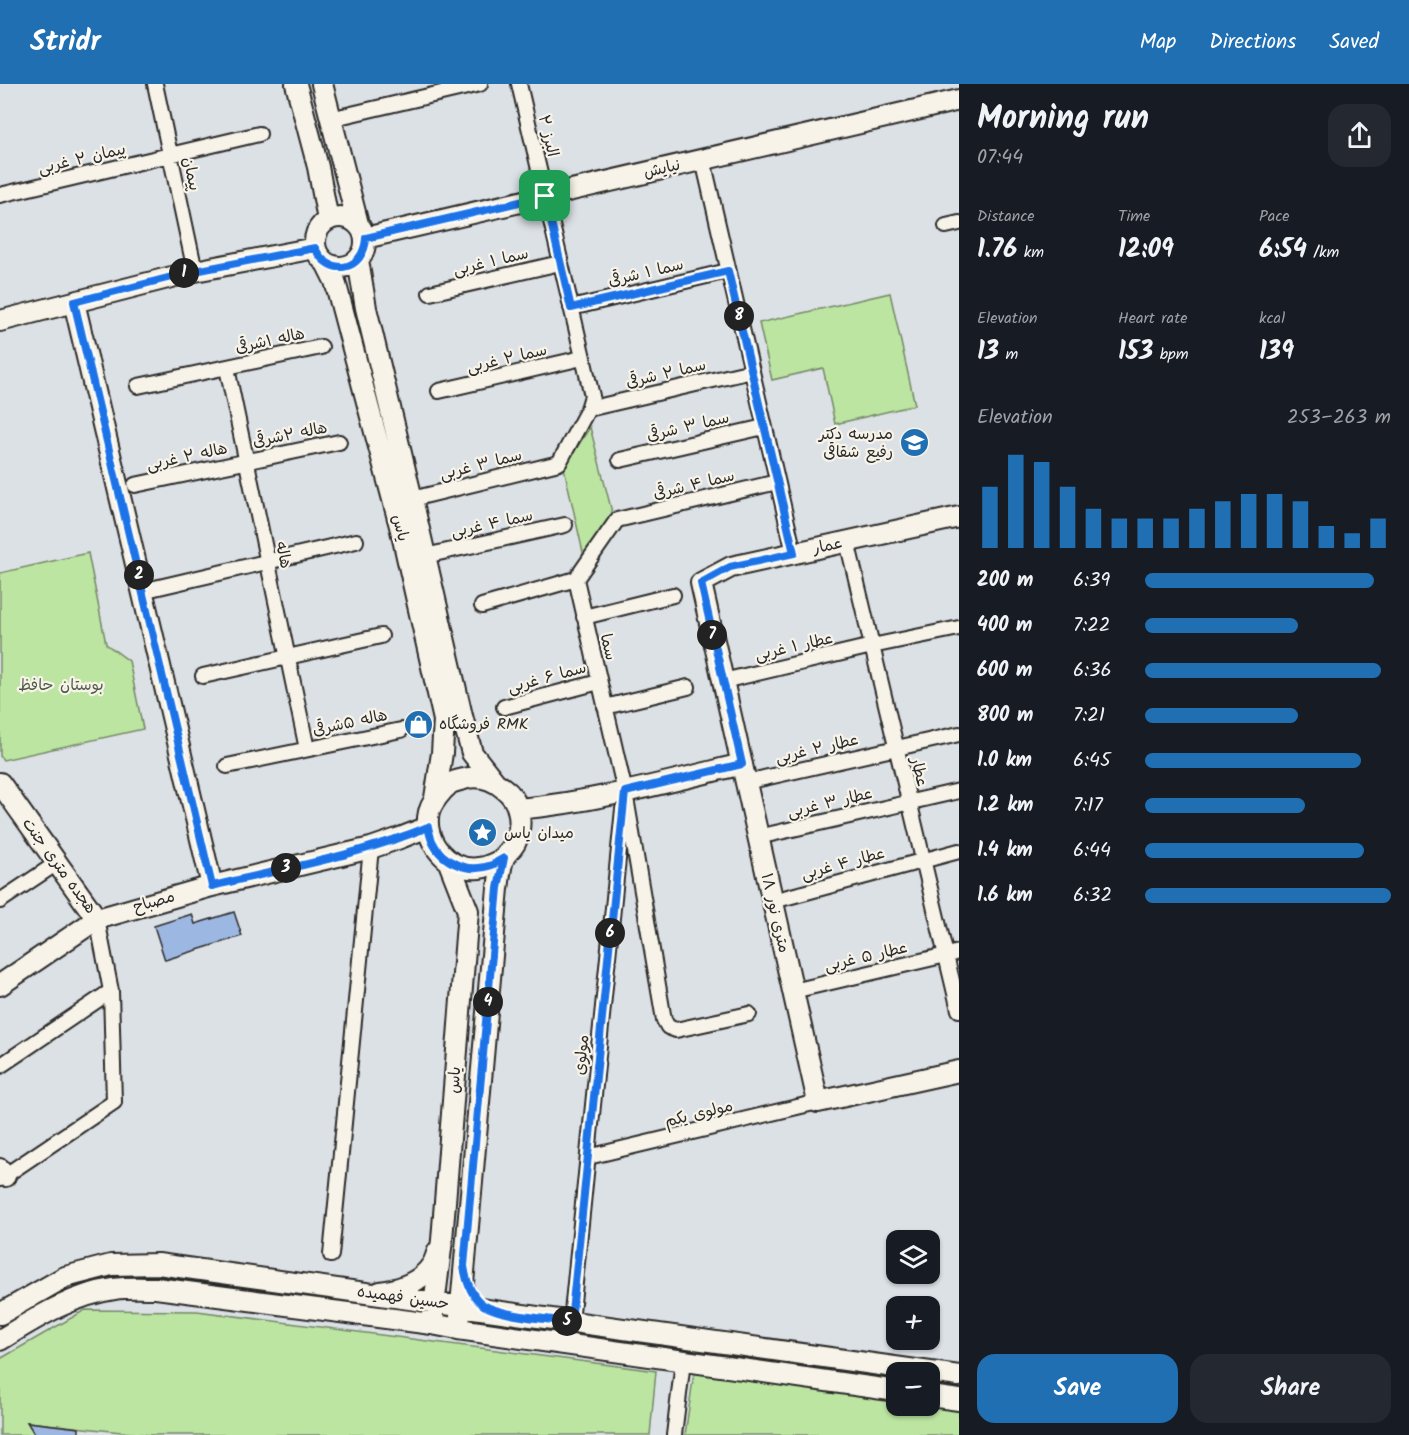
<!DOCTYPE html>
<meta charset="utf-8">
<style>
body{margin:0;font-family:Kalam,"Playpen Sans Arabic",sans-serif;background:#242831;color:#f1f3f6;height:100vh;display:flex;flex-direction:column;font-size:22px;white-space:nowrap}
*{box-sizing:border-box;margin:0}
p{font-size:20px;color:#9ea1a6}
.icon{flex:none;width:33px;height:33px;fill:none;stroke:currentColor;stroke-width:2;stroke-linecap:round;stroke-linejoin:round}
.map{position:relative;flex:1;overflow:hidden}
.panel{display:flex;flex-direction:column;background:#171b24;width:450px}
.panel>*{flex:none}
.controls{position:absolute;left:886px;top:1146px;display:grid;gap:12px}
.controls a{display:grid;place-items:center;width:54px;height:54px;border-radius:12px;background:#171b24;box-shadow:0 2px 4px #0004;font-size:30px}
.pin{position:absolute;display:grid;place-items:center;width:51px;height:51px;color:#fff;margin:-26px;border-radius:12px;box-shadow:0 3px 9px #0006}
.km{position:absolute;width:30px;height:30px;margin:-15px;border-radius:50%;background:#222;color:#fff;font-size:16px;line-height:30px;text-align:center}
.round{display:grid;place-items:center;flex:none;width:63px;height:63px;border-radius:18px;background:#242831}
.overview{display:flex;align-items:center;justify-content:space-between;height:102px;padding:0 18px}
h1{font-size:33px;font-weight:700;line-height:45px}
.figures{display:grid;grid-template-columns:repeat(3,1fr);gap:9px;height:102px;padding:6px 18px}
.figures div{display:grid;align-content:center}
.figures b{font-size:26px;font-weight:700}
.figures small{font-size:16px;font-weight:400}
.figures p{font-size:16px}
.chart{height:168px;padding:12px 18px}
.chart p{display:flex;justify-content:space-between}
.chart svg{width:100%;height:108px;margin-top:6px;stroke:#1f6fb2;stroke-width:6}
.button{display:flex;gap:12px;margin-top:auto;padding:12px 18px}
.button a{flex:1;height:69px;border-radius:18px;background:#1f6fb2;color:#fff;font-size:24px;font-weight:700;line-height:69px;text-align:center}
.button a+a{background:#242831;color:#f1f3f6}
ul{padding:0 18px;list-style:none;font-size:20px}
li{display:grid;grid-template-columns:96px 72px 1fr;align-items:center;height:45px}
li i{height:15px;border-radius:8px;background:#1f6fb2}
header{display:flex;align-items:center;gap:36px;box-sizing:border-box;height:84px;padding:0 30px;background:#1f6fb2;color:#fff}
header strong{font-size:28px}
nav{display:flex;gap:33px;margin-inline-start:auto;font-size:21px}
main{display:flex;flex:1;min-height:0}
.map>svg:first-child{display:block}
.green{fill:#bce5a2;stroke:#748866;stroke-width:1.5}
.building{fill:#9db7e3;stroke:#2b2b2b;stroke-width:1.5}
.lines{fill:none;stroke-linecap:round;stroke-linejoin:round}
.street-casing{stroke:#2b2b2b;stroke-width:18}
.secondary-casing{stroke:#2b2b2b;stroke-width:24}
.street{stroke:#f7f3e8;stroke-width:14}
.secondary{stroke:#f7f3e8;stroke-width:20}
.route-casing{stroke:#fff;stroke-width:12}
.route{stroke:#1a73e8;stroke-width:8}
.labels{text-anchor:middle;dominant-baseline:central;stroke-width:4.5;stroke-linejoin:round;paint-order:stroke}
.street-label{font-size:16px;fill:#2b2b2b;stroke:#f7f3e8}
.poi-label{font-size:16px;fill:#2b2b2b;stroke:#f7f3e8;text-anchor:start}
.park-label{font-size:16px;fill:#4f5a49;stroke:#f7f3e8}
</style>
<header>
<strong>Stridr</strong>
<nav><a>Map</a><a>Directions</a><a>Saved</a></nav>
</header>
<main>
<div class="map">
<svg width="959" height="1351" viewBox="0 0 959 1351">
<rect width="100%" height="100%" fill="#dce1e6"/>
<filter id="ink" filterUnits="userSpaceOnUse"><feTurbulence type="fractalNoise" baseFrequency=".0167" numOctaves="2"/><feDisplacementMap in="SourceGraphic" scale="12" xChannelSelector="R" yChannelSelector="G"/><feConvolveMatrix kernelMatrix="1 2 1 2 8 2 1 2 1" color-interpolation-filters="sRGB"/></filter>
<g filter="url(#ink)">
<path class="green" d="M890,209L915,321L835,340L823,284L772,296L759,239Z
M590,343L613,432L584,473L564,384Z
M88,469L106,560L129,577L143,645L3,676L0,672V489Z
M85,1226L197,1227L656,1287L650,1351H149L28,1338L35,1351H0V1275Z
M694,1289L897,1317V1322H930L959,1326V1351H685Z"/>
<path class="building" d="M234,828L242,852L165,876L154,842L192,830L195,840Z
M27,1338L79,1344V1351H35Z"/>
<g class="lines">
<defs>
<path id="street" d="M155,0L195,187
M330,35L480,0
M703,76L794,469
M0,111L259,50
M946,142L959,139
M430,209L560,179
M571,224L728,187
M227,284L307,665
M138,302L321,263
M439,307L582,274
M588,325L752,287
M620,376L764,343
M135,401L339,358
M412,415L559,379L588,325L592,312L519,0
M847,457L959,926
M425,472L565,441
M142,507L356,457
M482,522L576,495
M584,533L673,511
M203,592L381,552
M723,597L872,562L959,544
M504,623L599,598
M605,623L688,603
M227,682L401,646
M746,698L959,650
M758,753L959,707
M0,817L57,779
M773,817L959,767
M793,907L959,868
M749,930L676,946L668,943L664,936L625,708L576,495L617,436L777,398
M0,982L111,907
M588,1073L818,1018
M0,1095L114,1018L111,907L97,835
M331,1171L371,764
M571,1238L623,725
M674,1351L683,1277"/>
<path id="secondary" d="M296,0L318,83L328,136
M322,0L358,140
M315 158a25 25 0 1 1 50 0a25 25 0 1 1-50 0Z
M365,154L959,16
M358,176L366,224L412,415L462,632L472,669L494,697
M326,179L335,197L401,446L444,636L442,669L435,714
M74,218L212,802
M0,237L195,187L315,164
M959,433L731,483L701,499L818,1018L959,987
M0,699L97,835
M518,725C594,718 668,698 742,680
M0,901L97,835L212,802L371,764L400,754L428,743
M0,1085L5,1092
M380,1208C399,1206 421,1198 432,1181C435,1177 436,1171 438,1167
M0,1230L65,1193L111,1181L158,1180L959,1292
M433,1230L442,1156L468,827L448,776
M460,1233L498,804C500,794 500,780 505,772C508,767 514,763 516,757C523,738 520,716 503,704C492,695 478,691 464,695C460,696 455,697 451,699C448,700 447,703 444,705C438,712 432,718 429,728C422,757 448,788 479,784C488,783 496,779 504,774
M0,1256C36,1234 72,1211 114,1205C128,1203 143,1204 156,1204L432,1240L458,1245L897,1307
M930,1312L959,1316"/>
</defs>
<use href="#street" class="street-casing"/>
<use href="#secondary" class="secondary-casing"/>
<use href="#street" class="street"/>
<use href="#secondary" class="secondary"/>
</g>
</g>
<g class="lines" filter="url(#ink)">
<defs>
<path id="route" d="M545,112L571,224L728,187L794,469L730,483L701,499L742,680L625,708L571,1238C549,1235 499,1232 482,1220C470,1211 466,1196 464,1182L498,804L504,774C500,776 496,779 492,781C469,790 442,779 432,757C430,752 429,747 428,743C360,771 283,785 212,802L74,218L195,187L315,164C329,194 364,187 366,154Z"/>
</defs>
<use href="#route" class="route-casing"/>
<use href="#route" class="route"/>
</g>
<defs>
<symbol id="school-disc" viewBox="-11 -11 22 22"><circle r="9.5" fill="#1f6fb2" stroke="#f7f3e8"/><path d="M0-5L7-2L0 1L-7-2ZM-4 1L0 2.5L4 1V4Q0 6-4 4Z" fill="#fff"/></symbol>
<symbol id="shop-disc" viewBox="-11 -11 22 22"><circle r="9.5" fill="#1f6fb2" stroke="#f7f3e8"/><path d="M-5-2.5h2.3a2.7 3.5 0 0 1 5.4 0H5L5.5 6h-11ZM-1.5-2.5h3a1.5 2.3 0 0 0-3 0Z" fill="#fff"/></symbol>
<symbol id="sight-disc" viewBox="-11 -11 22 22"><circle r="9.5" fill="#1f6fb2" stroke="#f7f3e8"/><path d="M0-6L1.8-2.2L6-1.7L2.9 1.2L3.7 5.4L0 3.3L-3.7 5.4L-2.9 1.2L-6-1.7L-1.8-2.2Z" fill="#fff"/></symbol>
</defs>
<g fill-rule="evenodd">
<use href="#school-disc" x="898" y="342" width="33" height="33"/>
<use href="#shop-disc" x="402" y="624" width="33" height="33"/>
<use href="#sight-disc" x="466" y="732" width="33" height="33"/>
</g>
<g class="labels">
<g class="street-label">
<text transform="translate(548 52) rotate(77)">البرز ۲</text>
<text transform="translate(82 75) rotate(-13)">پیمان ۲ غربی</text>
<text transform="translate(662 85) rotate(-13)">نیایش</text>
<text transform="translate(191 90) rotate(78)">پیمان</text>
<text transform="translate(491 178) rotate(-13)">سما ۱ غربی</text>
<text transform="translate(646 189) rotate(-13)">سما ۱ شرقی</text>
<text transform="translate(270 257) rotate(-12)">هاله ۱شرقی</text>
<text transform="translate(507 275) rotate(-13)">سما ۲ غربی</text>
<text transform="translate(666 290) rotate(-13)">سما ۲ شرقی</text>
<text transform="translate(688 343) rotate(-13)">سما ۳ شرقی</text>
<text transform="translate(290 351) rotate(-11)">هاله ۲شرقی</text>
<text transform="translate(187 373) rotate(-12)">هاله ۲ غربی</text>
<text transform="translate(481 381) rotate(-14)">سما ۳ غربی</text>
<text transform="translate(694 401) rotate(-13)">سما ۴ شرقی</text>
<text transform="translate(492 440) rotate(-12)">سما ۴ غربی</text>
<text transform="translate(400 444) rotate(76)">یاس</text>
<text transform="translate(828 462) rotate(-12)">عمار</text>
<text transform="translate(283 471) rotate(78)">هاله</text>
<text transform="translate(608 563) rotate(77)">سما</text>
<text transform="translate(794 563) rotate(-13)">عطار ۱ غربی</text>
<text transform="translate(547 594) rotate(-15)">سما ۶ غربی</text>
<text transform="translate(350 639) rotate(-12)">هاله ۵شرقی</text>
<text transform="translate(817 665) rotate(-13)">عطار ۲ غربی</text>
<text transform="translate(919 688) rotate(76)">عطار</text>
<text transform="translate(830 719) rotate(-13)">عطار ۳ غربی</text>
<text transform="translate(843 780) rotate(-15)">عطار ۴ غربی</text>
<text transform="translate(59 782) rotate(54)">هجده متری جنت</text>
<text transform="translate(154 818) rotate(-16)">مصباح</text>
<text transform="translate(775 829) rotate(77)">۱۸ متری نور</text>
<text transform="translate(866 873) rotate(-13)">عطار ۵ غربی</text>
<text transform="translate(582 971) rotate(-84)">مولوی</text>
<text transform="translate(455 996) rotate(-86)">یاس</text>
<text transform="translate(699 1030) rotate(-14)">مولوی یکم</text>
<text transform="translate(403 1214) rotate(8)">حسین فهمیده</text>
</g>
<g class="poi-label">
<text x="893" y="350" text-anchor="end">مدرسه دکتر<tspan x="893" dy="18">رفیع شقاقی</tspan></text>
<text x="439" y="640">فروشگاه RMK</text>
<text x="504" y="749">میدان یاس</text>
</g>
<g class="park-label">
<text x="61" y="601">بوستان حافظ</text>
</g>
</g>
</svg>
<div class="controls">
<a><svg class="icon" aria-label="layers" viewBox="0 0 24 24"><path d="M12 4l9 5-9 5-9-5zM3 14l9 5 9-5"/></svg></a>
<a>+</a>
<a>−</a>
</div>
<div class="pin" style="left:545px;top:112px;background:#1e9e55"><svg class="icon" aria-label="arrive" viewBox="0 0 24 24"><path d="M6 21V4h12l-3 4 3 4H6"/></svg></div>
<b class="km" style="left:184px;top:189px">1</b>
<b class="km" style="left:139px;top:491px">2</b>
<b class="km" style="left:286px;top:784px">3</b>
<b class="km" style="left:488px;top:918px">4</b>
<b class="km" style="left:567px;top:1237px">5</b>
<b class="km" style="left:610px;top:849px">6</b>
<b class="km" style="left:712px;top:551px">7</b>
<b class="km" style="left:739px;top:232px">8</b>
</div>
<section class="panel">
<div class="overview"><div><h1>Morning run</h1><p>07:44</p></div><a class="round"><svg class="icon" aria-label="share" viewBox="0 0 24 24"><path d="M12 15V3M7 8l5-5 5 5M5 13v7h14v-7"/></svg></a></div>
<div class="figures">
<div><p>Distance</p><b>1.76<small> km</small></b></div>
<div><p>Time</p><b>12:09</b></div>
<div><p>Pace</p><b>6:54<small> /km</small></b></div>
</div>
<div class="figures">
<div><p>Elevation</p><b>13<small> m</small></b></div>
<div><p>Heart rate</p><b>153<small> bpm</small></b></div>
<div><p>kcal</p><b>139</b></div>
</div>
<div class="chart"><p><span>Elevation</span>253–263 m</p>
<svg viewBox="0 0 160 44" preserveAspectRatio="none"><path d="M5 44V19M15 44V6M25 44V9M35 44V19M45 44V28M55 44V32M65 44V32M75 44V32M85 44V28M95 44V25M105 44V22M115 44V22M125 44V25M135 44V35M145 44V38M155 44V32"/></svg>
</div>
<ul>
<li><b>200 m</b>6:39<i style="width:93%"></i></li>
<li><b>400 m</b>7:22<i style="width:62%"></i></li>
<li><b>600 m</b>6:36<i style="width:96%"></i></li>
<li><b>800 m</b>7:21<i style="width:62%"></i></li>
<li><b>1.0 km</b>6:45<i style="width:88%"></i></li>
<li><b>1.2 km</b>7:17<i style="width:65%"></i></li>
<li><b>1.4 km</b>6:44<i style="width:89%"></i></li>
<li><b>1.6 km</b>6:32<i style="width:100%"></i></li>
</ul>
<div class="button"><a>Save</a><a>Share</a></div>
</section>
</main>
